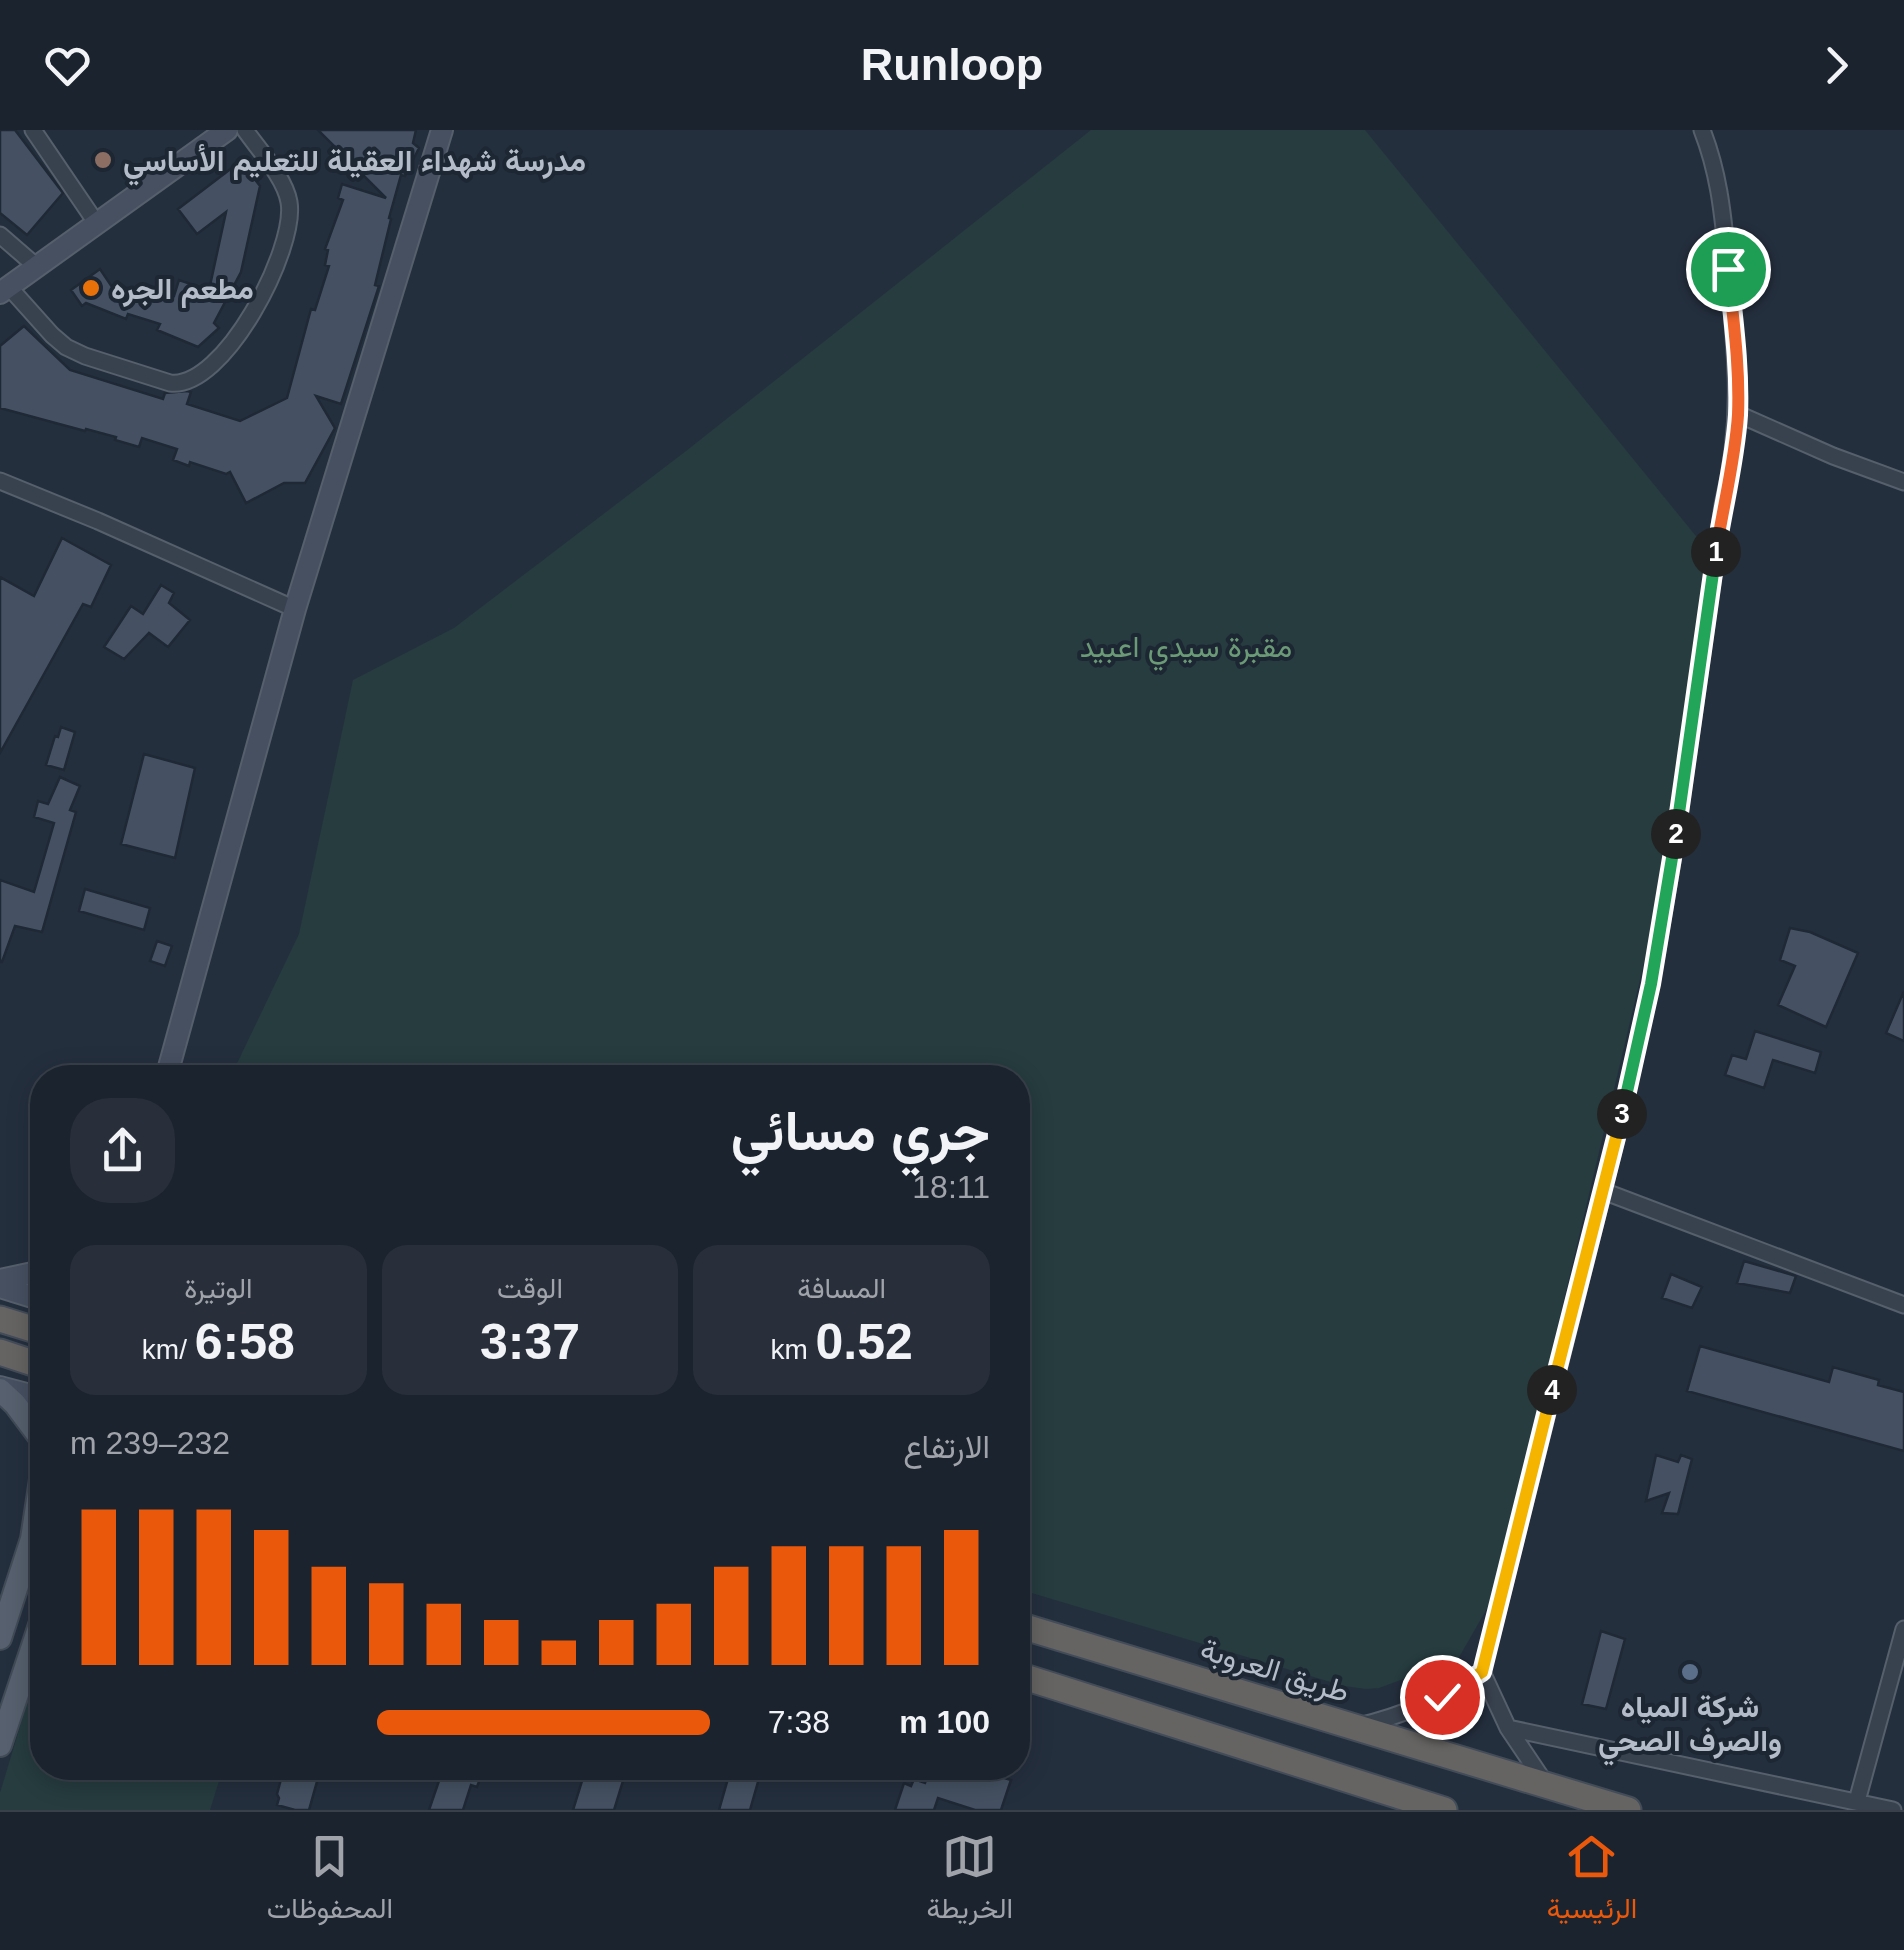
<!DOCTYPE html>
<html lang="ar">
<meta charset="utf-8">
<style>
body{margin:0;font-family:Helvetica,Vazirmatn,sans-serif;background:#282f3a;color:#f1f3f6;direction:rtl;height:100vh;display:flex;flex-direction:column;font-size:38px;white-space:nowrap}
*{box-sizing:border-box;margin:0}
p{font-size:32px;color:#a0a4aa}
.icon{flex:none;width:55px;height:55px;fill:none;stroke:currentColor;stroke-width:2;stroke-linecap:round;stroke-linejoin:round}
.map{position:relative;flex:1;overflow:hidden;direction:ltr}
.details{position:absolute;left:30px;top:935px;width:1000px;height:715px;display:flex;flex-direction:column;background:#1b232e;border-radius:40px;box-shadow:0 5px 25px #0003,0 0 0 2px #39404a;direction:rtl}
.details>*{flex:none}
.pin{position:absolute;display:grid;place-items:center;width:85px;height:85px;color:#fff;margin:-42px;border:5px solid #fff;border-radius:50%;box-shadow:0 2px 10px #0007}
.km{position:absolute;width:50px;height:50px;margin:-25px;border-radius:50%;background:#222;color:#fff;font-size:28px;line-height:50px;text-align:center}
.round{display:grid;place-items:center;flex:none;width:105px;height:105px;border-radius:40px;background:#282f3a}
.summary{display:flex;align-items:center;justify-content:space-between;height:170px;padding:0 40px}
h1{font-size:55px;font-weight:700;line-height:75px}
.metrics{display:grid;grid-template-columns:repeat(3,1fr);gap:15px;height:170px;padding:10px 40px}
.metrics div{display:grid;align-content:center;border-radius:25px;background:#282f3a;text-align:center}
.metrics b{font-size:50px;font-weight:700}
.metrics small{font-size:28px;font-weight:400}
.metrics p{font-size:28px}
.chart{height:280px;padding:20px 40px}
.chart p{display:flex;justify-content:space-between}
.chart svg{width:100%;height:180px;margin-top:10px;stroke:#ea580c;stroke-width:6}
ul{padding:0 40px;list-style:none;font-size:32px}
li{display:grid;grid-template-columns:160px 120px 1fr;align-items:center;height:75px}
li i{height:25px;border-radius:12px;background:#ea580c}
header{display:flex;justify-content:space-between;align-items:center;height:130px;padding:0 40px;background:#1b232e;font-size:45px;font-weight:700}
.tab-bar{display:flex;justify-content:space-around;align-items:center;height:140px;border-top:2px solid #39404a;background:#1b232e;font-size:28px;color:#a0a4aa}
.tab-bar a{display:grid;justify-items:center;gap:5px}
.tab-bar .current{color:#ea580c}
.map>svg:first-child{display:block}
.green{fill:#263c3f}
.building{fill:#455162;stroke:#1f2835;stroke-width:2.5}
.lines{fill:none;stroke-linecap:round;stroke-linejoin:round}
.minor-casing{stroke:#565f6c;stroke-width:19}
.secondary-casing{stroke:#565f6c;stroke-width:24}
.primary-casing{stroke:#414a57;stroke-width:26}
.trunk-casing{stroke:#434c59;stroke-width:29}
.minor{stroke:#38414e;stroke-width:15}
.secondary{stroke:#465061;stroke-width:20}
.primary{stroke:#56606e;stroke-width:22}
.trunk{stroke:#656462;stroke-width:25}
.split-1-casing{stroke:#fff;stroke-width:20}
.split-2-casing{stroke:#fff;stroke-width:20}
.split-3-casing{stroke:#fff;stroke-width:20}
.split-4-casing{stroke:#fff;stroke-width:20}
.split-5-casing{stroke:#fff;stroke-width:20}
.split-1{stroke:#f0652b;stroke-width:12}
.split-2{stroke:#22a559;stroke-width:12}
.split-3{stroke:#22a559;stroke-width:12}
.split-4{stroke:#f5b400;stroke-width:12}
.split-5{stroke:#f5b400;stroke-width:12}
.education-dot{fill:#8d6e63;stroke:#1d2633;stroke-width:4}
.food-dot{fill:#e8710a;stroke:#1d2633;stroke-width:4}
.service-dot{fill:#5c6f8a;stroke:#1d2633;stroke-width:4}
.labels{text-anchor:middle;dominant-baseline:central;stroke-width:8;stroke-linejoin:round;paint-order:stroke}
.poi-label{font-size:30px;font-weight:bold;fill:#b4bcc9;stroke:#1d2633;text-anchor:start}
.park-label{font-size:30px;fill:#6b9a76;stroke:#1d2633}
.street-label{font-size:30px;fill:#b4bcc9;stroke:#1d2633}
</style>
<header><svg class="icon" aria-label="forward" viewBox="0 0 24 24"><path d="M9 5l7 7-7 7"/></svg>Runloop<svg class="icon" aria-label="heart" viewBox="0 0 24 24"><path d="M12 20l-8-8c-3-5 5-10 8-4 3-6 11-1 8 4z"/></svg></header>
<div class="map">
<svg width="1904" height="1680" viewBox="0 0 1904 1680">
<rect width="100%" height="100%" fill="#242f3e"/>
<path class="green" d="M1091,0H1365L1700,411L1707,436L1648,816L1493,1468L1458,1529L1379,1558L1366,1559L1344,1556L1018,1459V948H230L299,804L353,550L454,498L686,321Z
M30,1563L42,1568V1638H223L210,1680H0V1663Z"/>
<path class="building" d="M0,0H15L63,63L27,105L0,83Z
M318,0H416L413,13L419,18L405,46L401,45L389,88L391,89L375,155L379,156L341,274L316,266L335,298L305,353H284L246,373L230,342L226,344L190,332L189,336L173,330L177,319L142,308L139,317L115,310L116,307L86,299L85,301L0,278V216L24,196L70,240L163,269L165,263L187,261L191,262L187,274L240,291L287,268L311,179L315,180L329,136L325,135L328,120L325,119L343,70L338,68L342,54L386,68Z
M241,31L260,56L241,142L214,193L219,198L198,217L157,200L160,194L128,184L126,189L86,173L82,176L71,160L100,139L114,160L120,155L143,165L146,157L174,166L179,150L209,160L226,82L197,104L178,79Z
M62,408L111,435L91,477L83,474L0,623V447L34,466Z
M161,455L174,463L169,473L190,490L168,517L149,503L124,529L104,517L131,476L143,484Z
M61,597L75,602L64,640L46,635L55,606L58,607Z
M144,624L195,638L175,728L121,714Z
M60,647L80,656L70,680L76,682L42,802L15,796L2,832H0V750L34,762L54,693L34,687L38,671L48,674Z
M85,759L150,778L144,800L79,781Z
M1790,798L1810,802L1858,823L1826,897L1778,875L1795,836L1780,830Z
M157,811L172,816L165,836L150,831Z
M1904,861V911L1886,903Z
M1755,901L1821,922L1815,943L1773,930L1764,958L1725,945L1732,925L1746,929Z
M1744,1131L1796,1146L1790,1163L1737,1153Z
M1671,1144L1702,1157L1692,1178L1662,1168Z
M1700,1216L1829,1252L1833,1237L1879,1250L1878,1255L1904,1262V1321L1687,1261Z
M1656,1325L1678,1332L1681,1325L1692,1329L1678,1384L1662,1383L1669,1363L1646,1371Z
M1601,1501L1625,1509L1606,1579L1582,1574Z
M284,1638L318,1648L309,1680H295L277,1675L279,1668L277,1664Z
M449,1638H484L477,1657L471,1655L463,1680H429L441,1645L445,1647Z
M586,1638H627L614,1680H573Z
M731,1638H762L750,1680H719Z
M930,1638H972L1011,1650L1001,1680H975L938,1668L934,1680H895L904,1653L911,1656L914,1649L925,1653Z"/>
<g class="lines">
<defs>
<path id="minor" d="M33,0L97,94
M0,105L37,137
M9,157L52,205L66,217L85,226L170,253C224,260 297,118 289,72C285,48 259,20 245,0
M1738,284L1833,326L1904,352
M0,351L98,391L295,479
M1603,1061L1904,1175
M1358,1596C1404,1586 1444,1567 1482,1542
M1508,1598L1893,1680
M1545,1653L1508,1598L1482,1542L1620,993L1651,854L1675,714L1723,375C1744,290 1736,222 1728,136C1723,88 1720,46 1702,0
M1857,1671L1904,1499"/>
<path id="secondary" d="M0,163L227,0
M166,948L295,479L442,0
M0,1150L42,1141
M0,1157L42,1170
M0,1257L42,1268"/>
<path id="primary" d="M0,1260L15,1274L42,1310
M0,1508L32,1409L42,1343
M0,1615L42,1489"/>
<path id="trunk" d="M0,1189L42,1202
M0,1222L42,1236
M1018,1495L1628,1680
M1018,1545L1444,1680"/>
</defs>
<use href="#minor" class="minor-casing"/>
<use href="#secondary" class="secondary-casing"/>
<use href="#primary" class="primary-casing"/>
<use href="#trunk" class="trunk-casing"/>
<use href="#minor" class="minor"/>
<use href="#secondary" class="secondary"/>
<use href="#primary" class="primary"/>
<use href="#trunk" class="trunk"/>
</g>
<g class="lines">
<defs>
<path id="split-1" d="M1716,422C1723,376 1735,331 1738,285C1740,236 1733,188 1728,139"/>
<path id="split-2" d="M1676,704L1716,422"/>
<path id="split-3" d="M1622,984L1651,854L1676,704"/>
<path id="split-4" d="M1552,1260L1622,984"/>
<path id="split-5" d="M1442,1567L1482,1542L1552,1260"/>
</defs>
<use href="#split-1" class="split-1-casing"/>
<use href="#split-2" class="split-2-casing"/>
<use href="#split-3" class="split-3-casing"/>
<use href="#split-4" class="split-4-casing"/>
<use href="#split-5" class="split-5-casing"/>
<use href="#split-1" class="split-1"/>
<use href="#split-2" class="split-2"/>
<use href="#split-3" class="split-3"/>
<use href="#split-4" class="split-4"/>
<use href="#split-5" class="split-5"/>
</g>
<circle class="education-dot" cx="103" cy="30" r="10"/>
<circle class="food-dot" cx="91" cy="158" r="10"/>
<circle class="service-dot" cx="1690" cy="1542" r="10"/>
<g class="labels">
<g class="poi-label">
<text x="123" y="30">مدرسة شهداء العقيلة للتعليم الأساسي</text>
<text x="111" y="158">مطعم الجره</text>
<text x="1690" y="1576" text-anchor="middle">شركة المياه<tspan x="1690" dy="34">والصرف الصحي</tspan></text>
</g>
<g class="park-label">
<text x="1186" y="516">مقبرة سيدي اعبيد</text>
</g>
<g class="street-label">
<text transform="translate(1275 1540) rotate(17)">طريق العروبة</text>
</g>
</g>
</svg>
<div class="pin" style="left:1728px;top:139px;background:#1e9e55"><svg class="icon" aria-label="arrive" viewBox="0 0 24 24"><path d="M6 21V4h12l-3 4 3 4H6"/></svg></div>
<div class="pin" style="left:1442px;top:1567px;background:#d93025"><svg class="icon" aria-label="check" viewBox="0 0 24 24"><path d="M5 12l5 5 9-10"/></svg></div>
<b class="km" style="left:1716px;top:422px">1</b>
<b class="km" style="left:1676px;top:704px">2</b>
<b class="km" style="left:1622px;top:984px">3</b>
<b class="km" style="left:1552px;top:1260px">4</b>
<section class="details">
<div class="summary"><div><h1>جري مسائي</h1><p>18:11</p></div><a class="round"><svg class="icon" aria-label="share" viewBox="0 0 24 24"><path d="M12 15V3M7 8l5-5 5 5M5 13v7h14v-7"/></svg></a></div>
<div class="metrics">
<div><p>المسافة</p><b>0.52<small> km</small></b></div>
<div><p>الوقت</p><b>3:37</b></div>
<div><p>الوتيرة</p><b>6:58<small> /km</small></b></div>
</div>
<div class="chart"><p><span>الارتفاع</span>232–239 m</p>
<svg viewBox="0 0 160 44" preserveAspectRatio="none"><path d="M5 44V6M15 44V6M25 44V6M35 44V11M45 44V20M55 44V24M65 44V29M75 44V33M85 44V38M95 44V33M105 44V29M115 44V20M125 44V15M135 44V15M145 44V15M155 44V11"/></svg>
</div>
<ul>
<li><b>100 m</b>7:38<i style="width:52%"></i></li>
</ul>
</section>
</div>
<nav class="tab-bar">
<a class="current"><svg class="icon" aria-label="home" viewBox="0 0 24 24"><path d="M3 11l9-7 9 7M6 9v11h12V9"/></svg>الرئيسية</a>
<a><svg class="icon" aria-label="map" viewBox="0 0 24 24"><path d="M3 6l6-2 6 2 6-2v14l-6 2-6-2-6 2zM9 4v14M15 6v14"/></svg>الخريطة</a>
<a><svg class="icon" aria-label="saved" viewBox="0 0 24 24"><path d="M7 4h10v16l-5-4-5 4z"/></svg>المحفوظات</a>
</nav>
